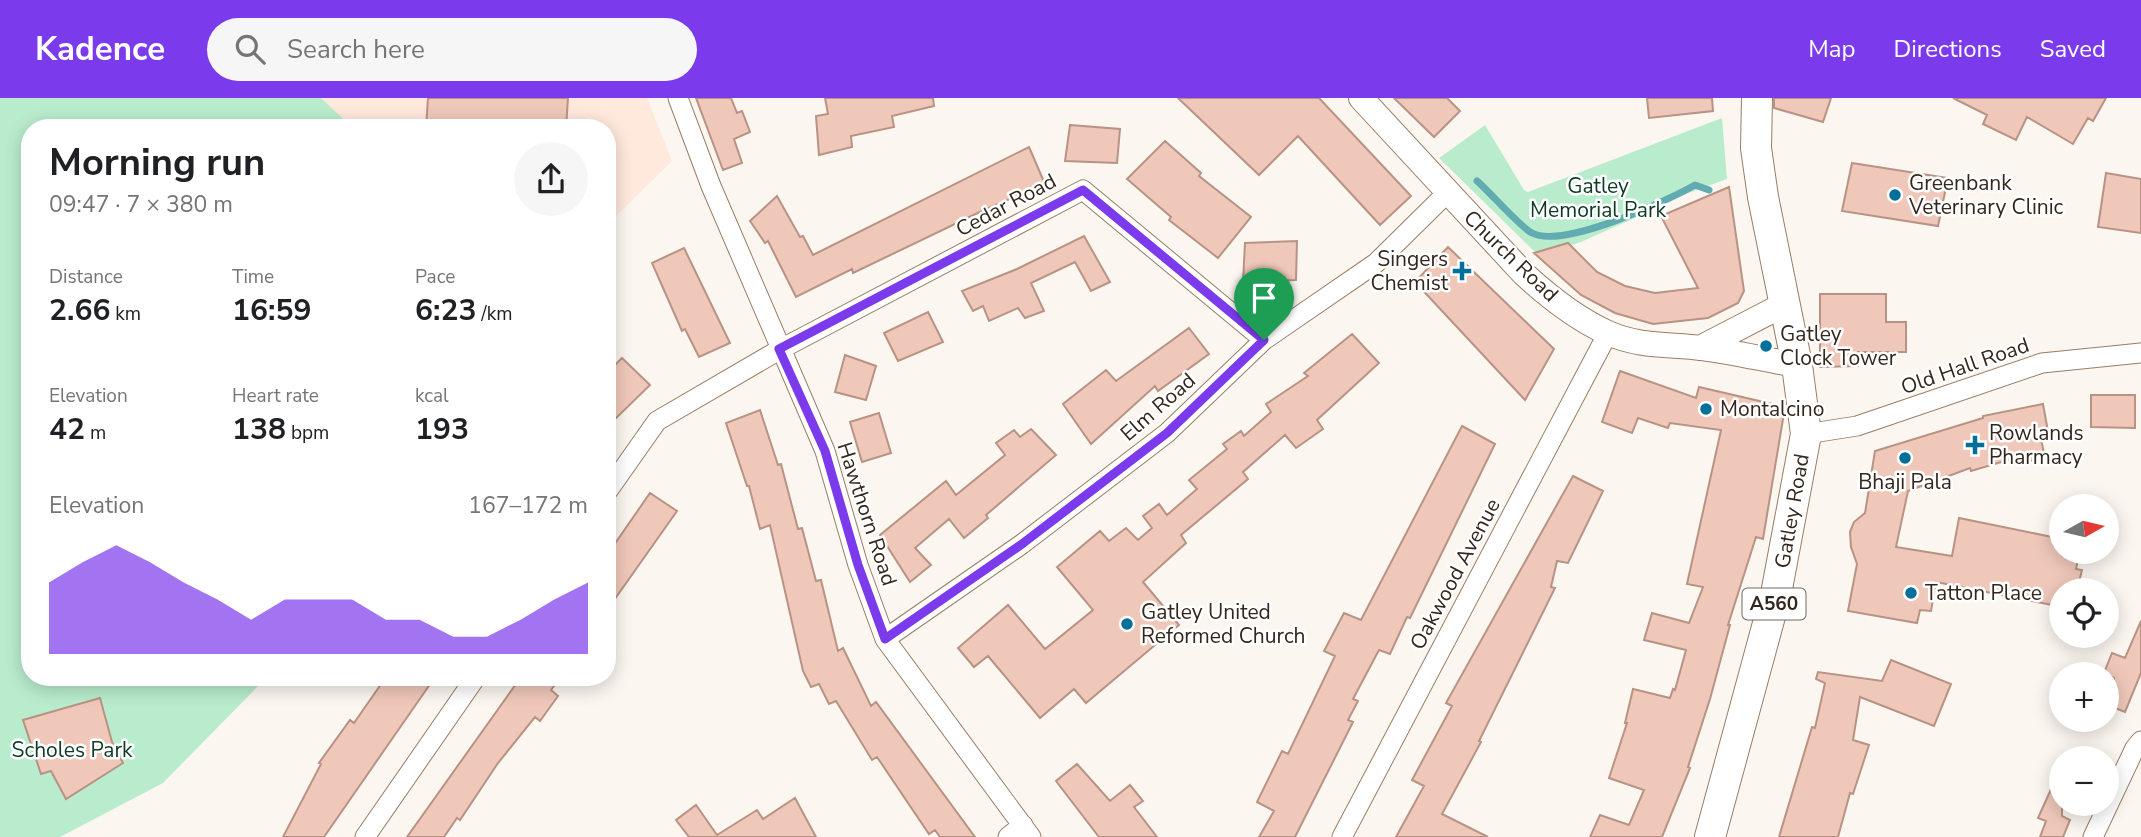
<!DOCTYPE html>
<meta charset="utf-8">
<style>
body{margin:0;font-family:"Nunito Sans",sans-serif;background:#f6f6f6;color:#202124;height:100vh;display:flex;flex-direction:column;font-size:26px;white-space:nowrap}
*{box-sizing:border-box;margin:0}
p{font-size:23px;color:#757577}
.icon{flex:none;width:38px;height:38px;fill:none;stroke:currentColor;stroke-width:2;stroke-linecap:round;stroke-linejoin:round}
.map{position:relative;flex:1;overflow:hidden}
.details{position:absolute;left:21px;top:21px;width:595px;height:567px;display:flex;flex-direction:column;background:#fff;border-radius:28px;box-shadow:0 4px 18px #0003}
.details>*{flex:none}
.needle{width:46px;rotate:82deg}
.tools{position:absolute;left:2049px;top:396px;display:grid;gap:14px}
.tools a{display:grid;place-items:center;width:70px;height:70px;border-radius:50%;background:#fff;box-shadow:0 4px 18px #0003;font-size:35px}
.pin{position:absolute;display:grid;place-items:center;width:60px;height:60px;color:#fff;margin:-72px -30px;border-radius:50% 50% 50% 0;rotate:-45deg;box-shadow:0 0 7px #0007}
.pin .icon{rotate:45deg}
.round{display:grid;place-items:center;flex:none;width:74px;height:74px;border-radius:37px;background:#f6f6f6}
.overview{display:flex;align-items:center;justify-content:space-between;height:119px;padding:0 28px}
h1{font-size:38px;font-weight:700;line-height:52px}
.figures{display:grid;grid-template-columns:repeat(3,1fr);gap:10px;height:119px;padding:7px 28px}
.figures div{display:grid;align-content:center}
.figures b{font-size:30px;font-weight:700}
.figures small{font-size:19px;font-weight:400}
.figures p{font-size:19px}
.chart{height:196px;padding:14px 28px}
.chart p{display:flex;justify-content:space-between}
.chart svg{width:100%;height:126px;margin-top:7px;fill:#7c3aed;opacity:.7}
header{display:flex;align-items:center;gap:42px;box-sizing:border-box;height:98px;padding:0 35px;background:#7c3aed;color:#fff}
header strong{font-size:33px}
nav{display:flex;gap:38px;margin-inline-start:auto;font-size:24px}
.search{width:490px;height:63px;background:#f6f6f6;display:flex;align-items:center;gap:18px;box-sizing:border-box;padding:0 24px;border-radius:38px;color:#757577;font-size:26px}
.map>svg:first-child{display:block}
.education{fill:#ffe8dc}
.green{fill:#b9eccd}
.lines{fill:none;stroke-linecap:round;stroke-linejoin:round}
.stream{stroke:#62acb1;stroke-width:7}
.building{fill:#efc8b9;stroke:#b89384;stroke-width:2}
.minor-casing{stroke:#9a7d65;stroke-width:21}
.tertiary-casing{stroke:#9a7d65;stroke-width:26}
.primary-casing{stroke:#9a7d65;stroke-width:32}
.minor{stroke:#fff;stroke-width:19}
.tertiary{stroke:#fff;stroke-width:24}
.primary{stroke:#fff;stroke-width:30}
.route-casing{stroke:#fff;stroke-width:14}
.route{stroke:#7c3aed;stroke-width:9}
.poi-dot{fill:#006f9a;stroke:#fff;stroke-width:2.5}
.labels{text-anchor:middle;dominant-baseline:central;stroke-width:5;stroke-linejoin:round;paint-order:stroke}
.shield{fill:#fff;stroke:#706861;stroke-width:2}
.shield-label{font-size:19px;font-weight:bold;fill:#33271d}
.poi-label{font-size:21px;fill:#33271d;stroke:#fff;text-anchor:start}
.park-label{font-size:21px;fill:#0c3a24;stroke:#fff}
.street-label{font-size:21px;fill:#33271d;stroke:#fff}
</style>
<header>
<strong>Kadence</strong>
<div class="search"><svg class="icon" aria-label="search" viewBox="0 0 24 24"><circle cx="10" cy="10" r="6"/><path d="M15 15l6 6"/></svg>Search here</div>
<nav><a>Map</a><a>Directions</a><a>Saved</a></nav>
</header>
<div class="map">
<svg width="2141" height="739" viewBox="0 0 2141 739">
<rect width="100%" height="100%" fill="#fcf6f0"/>
<path class="education" d="M321,0H647L672,63L607,127V30H353Z"/>
<path class="green" d="M0,0H321L353,30H30V579H267L163,685L60,739H0Z
M1722,20L1727,81L1658,106L1659,109L1581,144L1538,157L1439,60L1485,27L1524,92L1528,94Z"/>
<g class="lines">
<path class="stream" d="M1477,83C1489,93 1521,130 1532,135C1563,151 1665,104 1695,87L1709,92"/>
</g>
<path class="building" d="M428,0H568L566,30H426Z
M696,0H731L737,15L742,13L750,34L734,41L742,65L723,72Z
M825,0H933L934,8L892,18L894,29L851,38L852,49L819,57L816,18L828,16Z
M1178,0H1319L1411,98L1380,127L1298,38L1259,77Z
M1394,0H1447L1460,13L1434,39Z
M1647,0H1712L1713,13L1649,20Z
M1774,0H1831L1823,24L1774,10Z
M1953,0H2106L2093,23L2088,20L2073,46L2027,19L2016,42L1983,26L1987,17Z
M1070,27L1120,31L1117,65L1065,63Z
M1165,43L1201,75L1199,78L1251,119L1218,160L1169,122L1171,119L1127,81Z
M1029,49L1045,86L984,112L853,175L852,171L796,199L768,143L765,145L750,123L777,98L800,139L803,138L813,157Z
M1852,65L1948,80L1938,128L1842,113Z
M2106,75L2141,81V135L2098,129Z
M1729,89L1744,193L1738,205L1708,220L1653,226L1615,215L1581,197L1534,155L1568,145L1597,174L1625,188L1655,195L1698,190L1661,118Z
M1084,138L1110,184L1091,193L1075,164L1031,185L1044,213L1025,220L1018,210L989,223L983,208L973,213L962,193L1017,171Z
M1297,143L1296,182L1243,184L1245,145Z
M1448,149L1554,251L1525,302L1415,184Z
M684,150L730,245L699,259L685,231L682,233L652,165Z
M1820,196H1886V224H1906V254H1858V268L1820,269Z
M928,214L943,244L898,263L884,235Z
M1189,230L1209,256L1158,293L1155,288L1091,346L1063,306L1106,272L1116,283Z
M1352,236L1379,265L1317,322L1323,331L1296,350L1285,337L1243,374L1248,381L1181,437L1186,445L1143,484L1179,527L1086,605L1074,591L1040,620L988,558L974,569L958,550L1008,507L1045,551L1093,512L1057,469L1100,433L1109,443L1126,430L1138,442L1152,430L1143,418L1159,406L1167,417L1197,391L1189,382L1227,351L1223,346L1241,333L1244,338L1271,314L1266,306L1308,278L1304,275Z
M845,257L876,268L866,302L835,294Z
M622,260L650,287L607,329V275Z
M1620,273L1696,300L1699,289L1785,309L1763,441L1756,439L1728,527H1730L1710,601L1688,669L1690,670L1662,739H1590L1600,717L1629,727L1644,692L1609,680L1627,625H1625L1633,591L1670,600L1673,591L1675,592L1686,552L1644,542L1652,515L1689,525L1703,489L1687,486L1721,332L1670,325L1668,330L1638,320L1632,335L1602,324Z
M2091,297H2135V330L2091,329Z
M2043,306L2049,339L2041,341L2045,360L2019,365L2018,359L1971,373L1970,370L1908,393L1896,449L1952,458L1959,420L2062,441V453H2080L2076,471L2082,472L2077,492H2062V509L1936,484L1931,513L1920,512L1917,525L1848,513L1857,466L1851,449L1850,434L1854,424L1865,415L1875,353L1983,320V318Z
M760,312L778,367L781,366L798,431L802,430L816,483L821,482L838,553L843,550L871,608L876,604L975,739H940L935,732L929,736L877,659L872,662L836,603L829,606L819,586L811,589L803,573L770,427L760,431L749,388H747L726,325Z
M879,315L891,355L862,364L850,324Z
M1462,328L1495,346L1410,520L1407,519L1390,556L1379,552L1353,601L1358,603L1348,622L1353,624L1295,739H1259L1274,713L1257,704L1282,653L1288,656L1335,558L1324,553L1344,515L1361,522Z
M1031,331L1056,357L986,417L988,420L964,440L949,421L915,450L931,467L910,484L880,437L946,383L956,397L1005,357L996,345L1014,332L1020,339Z
M1573,378L1603,393L1568,465L1557,463L1551,489L1555,490L1479,643L1481,644L1442,716L1488,739H1396L1424,688L1412,682L1452,608L1446,605Z
M650,395L677,413L607,512V457Z
M2141,523V575L2125,614L2107,607V598L2114,580L2104,575L2112,555L2125,560Z
M1891,562L1951,586L1934,628L1860,599L1853,642L1869,647L1853,696L1850,695L1838,739H1779L1812,629L1815,630L1825,585L1816,581L1818,574L1882,583Z
M386,579H435L324,739H283L321,666L319,665L350,622L354,625Z
M521,579H561L551,592L558,598L540,623L535,619L498,665L460,722L457,720L444,739H407Z
M100,600L112,644L123,665L66,701L51,673L41,676L23,622Z
M1077,666L1110,703L1130,687L1143,703L1134,709L1157,739H1099L1056,683Z
M2062,667V718L2070,722L2063,739H2040L2046,723L2038,720Z
M795,700L816,739H689L676,722L696,707L717,737L757,712L763,721Z"/>
<g class="lines">
<defs>
<path id="minor" d="M678,0L711,88L825,353L858,467L885,541L1031,739
M1806,336L1857,328L2042,265L2141,255
M607,394L657,323L779,252L1083,92L1264,242
M885,541L1022,446L1167,335L1264,242L1376,165L1447,95
M365,739L476,579
M1008,739L1023,727
M1342,739L1608,235
M2093,739L2135,650L2141,643"/>
<path id="tertiary" d="M1361,0L1524,176C1549,199 1577,221 1608,235C1639,249 1670,246 1702,250C1734,254 1766,262 1797,267
M1700,250L1785,206"/>
<path id="primary" d="M1710,739L1776,496L1806,336L1797,267L1763,99L1756,50L1757,0"/>
</defs>
<use href="#minor" class="minor-casing"/>
<use href="#tertiary" class="tertiary-casing"/>
<use href="#primary" class="primary-casing"/>
<use href="#minor" class="minor"/>
<use href="#tertiary" class="tertiary"/>
<use href="#primary" class="primary"/>
</g>
<g class="lines">
<defs>
<path id="route" d="M1083,92L1264,242L1167,335L1022,446L885,541L858,467L825,353L779,251Z"/>
</defs>
<use href="#route" class="route-casing"/>
<use href="#route" class="route"/>
</g>
<g class="poi-dot">
<circle cx="1895" cy="97" r="7"/>
<path d="M1458.5 162.5h7v7h7v7h-7v7h-7v-7h-7v-7h7z"/>
<circle cx="1766" cy="248" r="7"/>
<circle cx="1706" cy="311" r="7"/>
<path d="M1971.5 336.5h7v7h7v7h-7v7h-7v-7h-7v-7h7z"/>
<circle cx="1905" cy="360" r="7"/>
<circle cx="1911" cy="495" r="7"/>
<circle cx="1127" cy="526" r="7"/>
</g>
<g class="labels">
<rect class="shield" x="1742.5" y="490.5" width="63" height="31" rx="5"/>
<g class="shield-label">
<text x="1774" y="506">A560</text>
</g>
<g class="poi-label">
<text x="1909" y="85">Greenbank<tspan x="1909" dy="24">Veterinary Clinic</tspan></text>
<text x="1448" y="161" text-anchor="end">Singers<tspan x="1448" dy="24">Chemist</tspan></text>
<text x="1780" y="236">Gatley<tspan x="1780" dy="24">Clock Tower</tspan></text>
<text x="1720" y="311">Montalcino</text>
<text x="1989" y="335">Rowlands<tspan x="1989" dy="24">Pharmacy</tspan></text>
<text x="1905" y="384" text-anchor="middle">Bhaji Pala</text>
<text x="1925" y="495">Tatton Place</text>
<text x="1141" y="514">Gatley United<tspan x="1141" dy="24">Reformed Church</tspan></text>
</g>
<g class="park-label">
<text x="1598" y="88">Gatley<tspan x="1598" dy="24">Memorial Park</tspan></text>
<text x="72" y="652">Scholes Park</text>
</g>
<g class="street-label">
<text transform="translate(1006 107) rotate(-28)">Cedar Road</text>
<text transform="translate(1511 158) rotate(44)">Church Road</text>
<text transform="translate(1965 268) rotate(-19)">Old Hall Road</text>
<text transform="translate(1158 309) rotate(-41)">Elm Road</text>
<text transform="translate(1792 413) rotate(-80)">Gatley Road</text>
<text transform="translate(867 416) rotate(72)">Hawthorn Road</text>
<text transform="translate(1455 476) rotate(-62)">Oakwood Avenue</text>
</g>
</g>
</svg>
<div class="tools">
<a><svg class="needle" viewBox="-14 -14 28 28"><path d="M0-13l5 13h-10z" fill="#e53935"/><path d="M0 13l5-13h-10z" fill="#757577"/></svg></a>
<a><svg class="icon" aria-label="locate" viewBox="0 0 24 24"><circle cx="12" cy="12" r="6"/><path d="M12 2v4M12 18v4M2 12h4M18 12h4"/></svg></a>
<a>+</a>
<a>−</a>
</div>
<div class="pin" style="left:1264px;top:242px;background:#1e9e55"><svg class="icon" aria-label="arrive" viewBox="0 0 24 24"><path d="M6 21V4h12l-3 4 3 4H6"/></svg></div>
<section class="details">
<div class="overview"><div><h1>Morning run</h1><p>09:47 · 7 × 380 m</p></div><a class="round"><svg class="icon" aria-label="share" viewBox="0 0 24 24"><path d="M12 15V3M7 8l5-5 5 5M5 13v7h14v-7"/></svg></a></div>
<div class="figures">
<div><p>Distance</p><b>2.66<small> km</small></b></div>
<div><p>Time</p><b>16:59</b></div>
<div><p>Pace</p><b>6:23<small> /km</small></b></div>
</div>
<div class="figures">
<div><p>Elevation</p><b>42<small> m</small></b></div>
<div><p>Heart rate</p><b>138<small> bpm</small></b></div>
<div><p>kcal</p><b>193</b></div>
</div>
<div class="chart"><p><span>Elevation</span>167–172 m</p>
<svg viewBox="0 0 160 44" preserveAspectRatio="none"><path d="M0 44V19L10 12L20 6L30 12L40 19L50 25L60 32L70 25L80 25L90 25L100 32L110 32L120 38L130 38L140 32L150 25L160 19V44z"/></svg>
</div>
</section>
</div>
